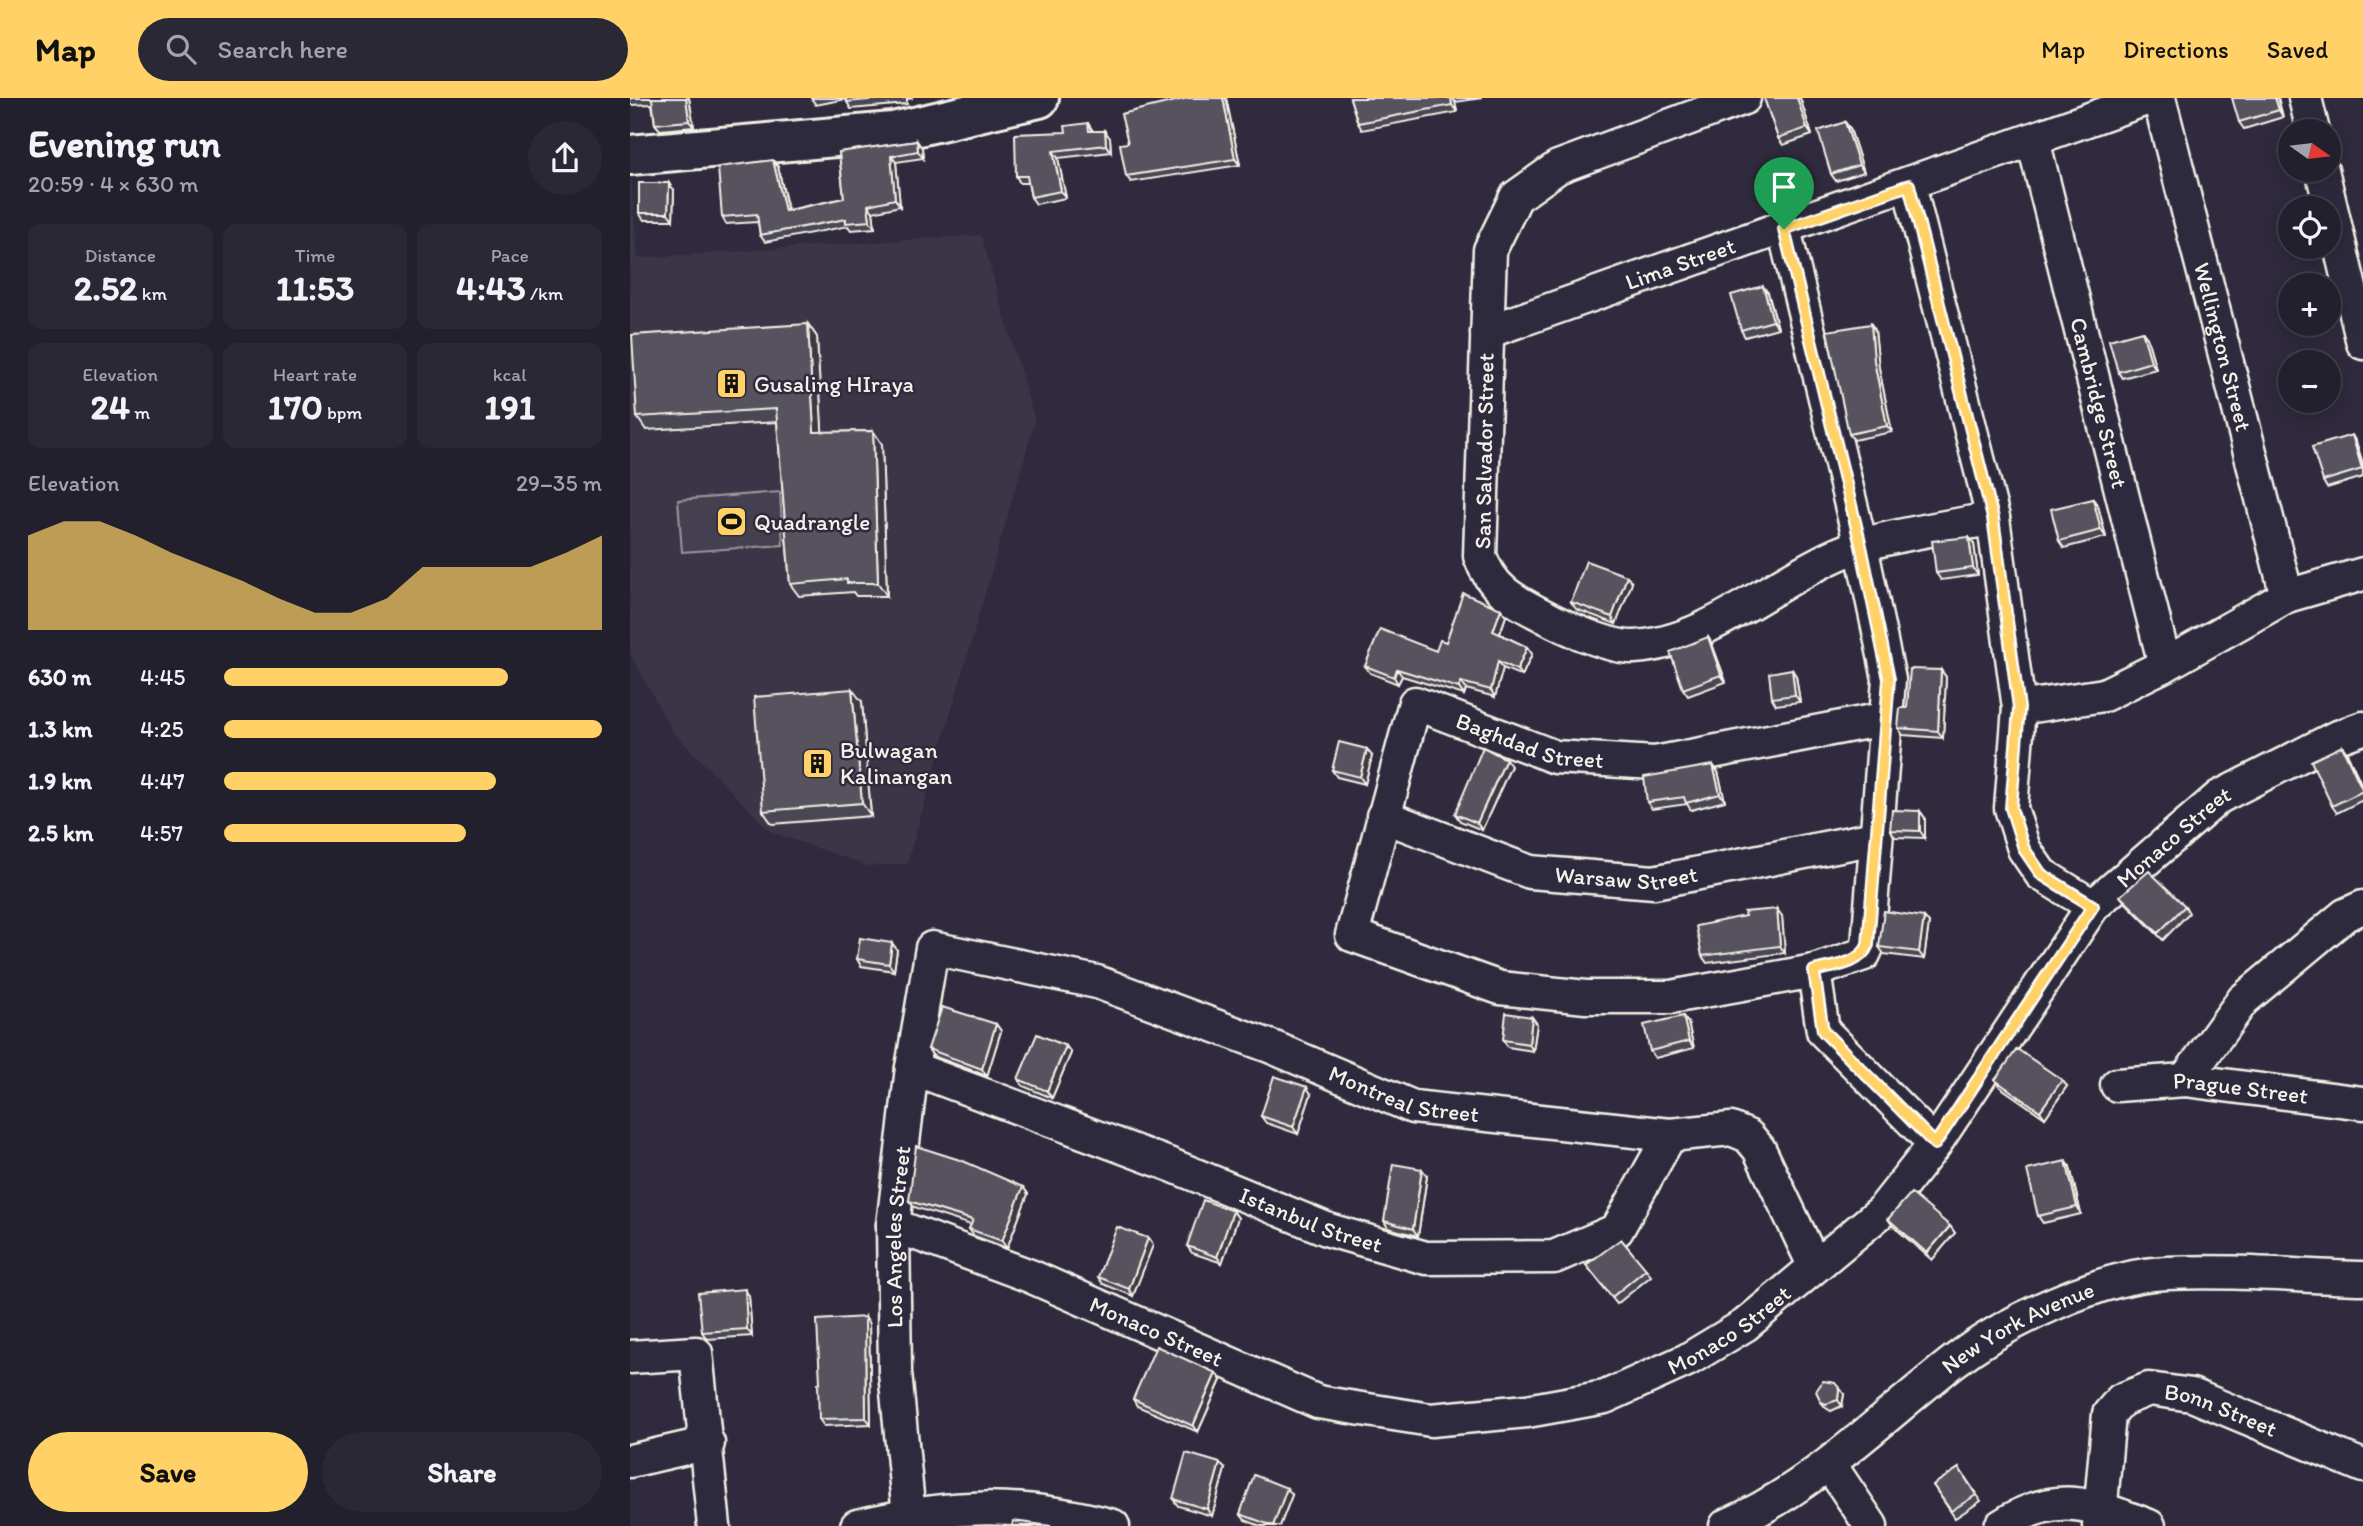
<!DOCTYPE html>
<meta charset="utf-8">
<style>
body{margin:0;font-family:Itim,sans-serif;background:#2b2836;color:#f1f3f6;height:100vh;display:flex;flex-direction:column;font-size:26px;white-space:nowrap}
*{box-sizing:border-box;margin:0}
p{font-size:23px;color:#a3a3aa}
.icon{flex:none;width:38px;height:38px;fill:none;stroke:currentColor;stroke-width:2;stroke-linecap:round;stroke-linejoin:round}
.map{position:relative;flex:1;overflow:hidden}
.sheet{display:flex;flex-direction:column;background:#23202e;width:630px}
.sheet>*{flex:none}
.needle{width:46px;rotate:104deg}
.controls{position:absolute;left:1648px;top:21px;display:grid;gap:14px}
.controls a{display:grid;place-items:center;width:63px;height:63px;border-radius:50%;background:#23202e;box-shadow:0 4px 18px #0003,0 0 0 2px #403e4a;font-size:35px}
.pin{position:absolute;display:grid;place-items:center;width:60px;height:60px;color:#fff;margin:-72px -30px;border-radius:50% 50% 50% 0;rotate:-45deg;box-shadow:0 0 7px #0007}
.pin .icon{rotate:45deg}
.round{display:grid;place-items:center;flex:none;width:74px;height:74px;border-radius:37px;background:#2b2836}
.overview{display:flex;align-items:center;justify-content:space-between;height:119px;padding:0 28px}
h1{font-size:38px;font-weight:800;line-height:52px}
.metrics{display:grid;grid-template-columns:repeat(3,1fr);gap:10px;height:119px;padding:7px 28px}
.metrics div{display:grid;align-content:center;border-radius:14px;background:#2b2836;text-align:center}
.metrics b{font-size:35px;font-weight:800}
.metrics small{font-size:19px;font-weight:400}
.metrics p{font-size:19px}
.chart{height:196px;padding:14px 28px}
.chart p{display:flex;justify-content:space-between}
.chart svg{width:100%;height:126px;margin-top:7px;fill:#ffd166;opacity:.7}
.cta{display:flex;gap:14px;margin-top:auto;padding:14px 28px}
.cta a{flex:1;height:80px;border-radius:42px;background:#ffd166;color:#111;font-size:28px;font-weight:800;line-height:80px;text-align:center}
.cta a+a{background:#2b2836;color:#f1f3f6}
ul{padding:0 28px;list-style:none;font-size:23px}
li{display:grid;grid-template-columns:112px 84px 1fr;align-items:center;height:52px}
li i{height:18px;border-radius:9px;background:#ffd166}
header{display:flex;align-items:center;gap:42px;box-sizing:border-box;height:98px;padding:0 35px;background:#ffd166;color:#111}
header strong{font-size:33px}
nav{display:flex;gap:38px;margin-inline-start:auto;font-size:24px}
.search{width:490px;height:63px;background:#2b2836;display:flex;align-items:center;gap:18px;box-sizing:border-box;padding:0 24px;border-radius:38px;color:#a3a3aa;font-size:26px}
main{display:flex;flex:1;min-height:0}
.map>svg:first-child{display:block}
.built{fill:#3b3647}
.green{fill:#454050;stroke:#9c989c;stroke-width:2}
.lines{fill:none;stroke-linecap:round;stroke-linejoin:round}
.minor-casing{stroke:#f4f1e8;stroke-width:37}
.major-casing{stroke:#f4f1e8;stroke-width:44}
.minor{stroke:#2f2a3d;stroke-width:32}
.major{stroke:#2f2a3d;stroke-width:38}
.wall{fill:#4a4752;stroke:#f4f1e8;stroke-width:2}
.shaded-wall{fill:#3c3942;stroke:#f4f1e8;stroke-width:2}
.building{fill:#56525f;stroke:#f4f1e8;stroke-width:2}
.route-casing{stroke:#fff;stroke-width:14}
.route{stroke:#ffd166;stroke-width:9}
.labels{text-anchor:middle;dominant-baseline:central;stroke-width:5;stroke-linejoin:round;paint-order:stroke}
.street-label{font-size:23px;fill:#f4f1e8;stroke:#2f2a3d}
.poi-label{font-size:23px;fill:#f4f1e8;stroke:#2f2a3d;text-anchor:start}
</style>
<header>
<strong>Map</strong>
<div class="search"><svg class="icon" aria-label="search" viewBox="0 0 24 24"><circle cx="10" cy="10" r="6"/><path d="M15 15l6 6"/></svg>Search here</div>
<nav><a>Map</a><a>Directions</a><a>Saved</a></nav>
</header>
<main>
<section class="sheet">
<div class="overview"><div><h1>Evening run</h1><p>20:59 · 4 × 630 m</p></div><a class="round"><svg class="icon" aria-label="share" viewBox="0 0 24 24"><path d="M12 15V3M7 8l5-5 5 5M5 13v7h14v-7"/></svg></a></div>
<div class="metrics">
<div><p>Distance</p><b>2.52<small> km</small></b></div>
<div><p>Time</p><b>11:53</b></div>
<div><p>Pace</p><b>4:43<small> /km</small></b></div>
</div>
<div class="metrics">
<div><p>Elevation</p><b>24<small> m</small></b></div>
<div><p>Heart rate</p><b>170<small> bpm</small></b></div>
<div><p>kcal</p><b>191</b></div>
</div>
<div class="chart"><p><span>Elevation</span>29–35 m</p>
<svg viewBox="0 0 160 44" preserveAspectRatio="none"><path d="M0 44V11L10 6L20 6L30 11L40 17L50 22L60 27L70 33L80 38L90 38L100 33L110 22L120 22L130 22L140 22L150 17L160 11V44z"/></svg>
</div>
<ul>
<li><b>630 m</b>4:45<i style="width:75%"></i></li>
<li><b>1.3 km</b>4:25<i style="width:100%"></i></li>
<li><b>1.9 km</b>4:47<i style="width:72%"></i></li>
<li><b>2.5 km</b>4:57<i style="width:64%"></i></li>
</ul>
<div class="cta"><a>Save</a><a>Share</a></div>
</section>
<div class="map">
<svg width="1733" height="1428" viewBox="0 0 1733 1428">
<rect width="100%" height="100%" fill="#2f2a3d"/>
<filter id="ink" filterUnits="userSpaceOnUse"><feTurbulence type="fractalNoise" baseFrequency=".0143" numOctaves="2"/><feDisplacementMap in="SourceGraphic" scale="14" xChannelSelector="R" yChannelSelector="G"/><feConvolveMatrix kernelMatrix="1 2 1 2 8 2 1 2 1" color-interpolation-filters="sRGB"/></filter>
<g filter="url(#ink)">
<path class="built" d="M0,74L8,160L351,137L405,323L277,766L238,768L141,734L42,633L0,555Z"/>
<path class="green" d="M150,394L153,447L52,454L48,402Z"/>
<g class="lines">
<defs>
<g id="minor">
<path d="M1114,0L928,69L886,99L860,152L850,458C862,492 883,502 914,518C934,529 981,550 1004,549C1085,545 1155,471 1232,447C1274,435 1320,429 1363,420"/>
<path id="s1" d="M1529,0L1657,498"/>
<path d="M1675,0L1683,33"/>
<path id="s2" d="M1403,42L1535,567"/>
<path d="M1692,72L1733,245"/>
<path d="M1279,87L1363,420L1389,610L1381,710L1394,751L1411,776L1463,808"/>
<path id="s3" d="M1154,131L1231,448L1259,581L1238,847L1234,856L1184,873L1041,899H956L870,890L722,837L785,605L925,659L1025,665L1253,621"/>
<path id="s4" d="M857,234L1519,0"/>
<path d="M1389,610L1474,597L1535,567L1657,498L1733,476"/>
<path id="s5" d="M753,718L900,774L1024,784L1245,740"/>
<path d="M1184,873L1193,933L1305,1046"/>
<path id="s6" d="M282,970L541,1067L699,1132L796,1160L924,1159L987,1132L1040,1037"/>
<path d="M1555,982L1613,902L1715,817L1733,809"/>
<path id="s7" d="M1487,987L1555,982L1733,1005"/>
<path id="s8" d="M263,1127L400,1178L688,1304L801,1322L897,1313L975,1299L1057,1262L1115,1227L1252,1113L1305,1046L1463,808L1589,699L1705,640L1733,630"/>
<path d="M0,1259L66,1255L84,1428"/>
<path d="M0,1363L78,1345"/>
<path d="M1200,1367L1241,1428"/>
<path d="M227,1428C321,1406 388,1403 483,1428"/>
<path id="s9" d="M280,1428L265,1274L263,1127L282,970L302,850L467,884L642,949L783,1009L1040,1037L1101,1031L1118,1038L1129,1051L1184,1167"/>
<path id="s10" d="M1096,1428C1184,1389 1249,1322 1323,1264C1374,1224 1472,1177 1537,1175C1601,1172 1668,1178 1733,1180"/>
<path d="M1371,1428C1426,1391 1461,1406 1519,1428"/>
<path id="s11" d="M1469,1428L1479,1316L1491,1302L1519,1291L1562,1297L1733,1368"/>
</g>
<path id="major" d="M0,57L263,34L409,0"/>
</defs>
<use href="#minor" class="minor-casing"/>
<use href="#major" class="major-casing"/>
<use href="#minor" class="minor"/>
<use href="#major" class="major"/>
</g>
<path class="wall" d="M0,0H59L64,29L30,32L25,26L22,6L0,7Z
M181,0H283L277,1V6L221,11L217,4L216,1L186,7Z
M558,0H596L610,67L501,84L496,78L498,45Z
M720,0H852L825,4L827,14L732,32L728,25Z
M1134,0H1170L1182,37L1153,47L1148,40Z
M1648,0L1653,19L1614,31L1609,24Z
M1215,24L1220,31L1234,74L1206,83L1201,76Z
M458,25L463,33L480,40L481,54L428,60L436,100L406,106L401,99L398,85H390L386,78Z
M287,43L292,50L293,60L266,64L270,108L243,114L245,130L221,132L218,128L135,144L130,137L128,124L96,126L92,119L148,69L158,112L214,100L209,54Z
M44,92L43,122H14L9,115Z
M1138,195L1148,230L1115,239L1111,232Z
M178,226L187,239L192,334L243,333L252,346L257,498H226L223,494L169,498L160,486L147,324L16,332L7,319Z
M1241,226L1245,232L1249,270L1262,334L1224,342L1219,336Z
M1517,240L1526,271L1492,280L1488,274Z
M1726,344L1733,366V379L1697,390L1693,383Z
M1463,401L1468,408L1476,439L1434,450L1429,443Z
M1344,446L1348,477L1311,482L1306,475Z
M997,478L1002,485L986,526L946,511L941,504Z
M876,518L870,536L897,549L902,556L892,578L873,570L865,599L836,591L834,597L772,578L768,586L740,575L735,568L806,553L816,544Z
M1078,539L1082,546L1096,584L1058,598L1053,591Z
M1311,572L1316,579L1313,640L1273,637L1268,630Z
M1166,578L1170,604L1146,607L1142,600Z
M232,604L241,718L142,726L133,713Z
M1712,648L1717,655L1733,690V702L1707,715L1702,708Z
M742,658L735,686L707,679L702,672Z
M1083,667L1088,674L1095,703L1061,712L1057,706L1022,711L1017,704Z
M881,668L852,732L830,723L825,716Z
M1290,713L1295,720V740L1265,739L1260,732Z
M1490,798L1555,808L1559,815L1533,842L1495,804Z
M1152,818L1155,855L1077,865L1072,858Z
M1294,819L1299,825L1294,861L1254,856L1249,849Z
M262,845L267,852L264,873L231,868L227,861Z
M902,919L907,926L903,953L878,949L873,942Z
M1058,925L1064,950L1025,960L1020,953Z
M366,926L371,933L357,978L303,958L298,951Z
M436,948L441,955L422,1000L393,988L388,981Z
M1365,982L1437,988L1415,1020L1370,989Z
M681,996L668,1036L636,1025L631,1018Z
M1440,1069L1451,1116L1413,1125L1408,1118Z
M797,1078L788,1138L758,1130L754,1123Z
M393,1089L398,1096L377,1150L344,1138L339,1131L341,1127L284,1109L279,1103Z
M603,1113L608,1120L592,1165L562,1155L557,1148Z
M1258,1121L1320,1128L1325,1135L1302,1162L1263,1128Z
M518,1140L523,1147L503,1198L473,1186L468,1179Z
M956,1167L1016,1171L1021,1178L987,1206Z
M119,1198L122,1238L77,1241L72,1234Z
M235,1219L239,1226L241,1326L194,1328L189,1321L190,1285Z
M586,1275L591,1282L568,1334L507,1308L503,1301Z
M1214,1296L1212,1308L1201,1313L1196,1310L1191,1304Z
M1329,1370L1351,1403L1325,1420L1303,1387Z
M595,1371L582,1418L548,1408L543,1401Z
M662,1397L650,1428H630L615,1422L610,1416Z"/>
<path class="shaded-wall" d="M56,0H59L64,29L59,23Z
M593,0H596L610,67L605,61Z
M821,0H823L825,4L827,14L822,7Z
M1167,0H1170L1182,37L1177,30Z
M1645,0H1648L1653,19L1649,12Z
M1215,24L1220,31L1234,74L1229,67Z
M475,33L480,40L481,54L476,47Z
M287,43L292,50L293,60L288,53Z
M423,53L428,60L436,100L431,93Z
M261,58L266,64L270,108L265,101Z
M143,62L148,69L159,119L155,113Z
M39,85L44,92L43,122L38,115Z
M238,107L243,114L245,130L240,123Z
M1133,188L1138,195L1148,230L1143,223Z
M178,226L187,239L193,347L184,334Z
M1241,226L1245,232L1249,270L1262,334L1257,328L1244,263Z
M1512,233L1517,240L1526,271L1521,264Z
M243,333L252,346L257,498L248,485Z
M1722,337L1726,344L1733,366V373Z
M1463,401L1468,408L1476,439L1471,432Z
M1339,439L1344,446L1348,477L1343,470Z
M997,478L1002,485L986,526L982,519Z
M871,511L876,518L868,540L863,533Z
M1078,539L1082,546L1096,584L1091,577Z
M897,549L902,556L892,578L887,572Z
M868,563L873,570L865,599L861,592Z
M767,571L772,578L768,586L764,579Z
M1162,571L1166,578L1170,604L1165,597Z
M1311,572L1316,579L1313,640L1308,633Z
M831,584L836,591L834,597L829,590Z
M222,591L232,604L241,718L232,705Z
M1712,648L1717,655L1733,690V693Z
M737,651L742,658L735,686L730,679Z
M876,661L881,668L852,732L847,725Z
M1083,667L1088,674L1095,703L1090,696Z
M1290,713L1295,720V740L1290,733Z
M1147,811L1152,818L1155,855L1150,848Z
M1294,819L1299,825L1294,861L1289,854Z
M262,845L267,852L264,873L259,866Z
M1053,918L1058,925L1064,950L1059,943Z
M902,919L907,926L903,953L899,946Z
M366,926L371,933L357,978L352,971Z
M436,948L441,955L422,1000L417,993Z
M1432,982L1437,988L1415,1020L1410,1013Z
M677,989L681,996L668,1036L663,1029Z
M1436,1063L1440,1069L1451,1116L1447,1109Z
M792,1071L797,1078L788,1138L783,1131Z
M393,1089L398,1096L377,1150L372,1143Z
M603,1113L608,1120L592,1165L587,1159Z
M1320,1128L1325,1135L1302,1162L1297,1155Z
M518,1140L523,1147L503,1198L499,1191Z
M115,1191L119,1198L122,1238L117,1231Z
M235,1219L239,1226L241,1326L236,1320Z
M586,1275L591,1282L568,1334L563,1328Z
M1209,1290L1214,1296L1212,1308L1208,1302Z
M590,1365L595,1371L582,1418L577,1411Z
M657,1390L662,1397L650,1428H643Z"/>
<path class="building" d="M22,0H56L59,23L25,26Z
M216,0H261L217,4Z
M558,0H593L605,61L496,78L490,46L498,45L491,16Z
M720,0H821L822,7L728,25Z
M1134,0H1167L1177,30L1148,40Z
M1602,0H1645L1649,12L1609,24Z
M1215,24L1229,67L1201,76L1188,33Z
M458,25L459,33H475L476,47L423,53L431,93L401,99L397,78H386L385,36L436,34L435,28Z
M287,43L288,53L261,58L265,101L238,107L240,123L216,125V121L130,137L127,116L92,119L88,69L143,62L155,113L214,100L209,54Z
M9,85H39L38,115H9Z
M1133,188L1143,223L1111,232L1101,197Z
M178,226L184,334L243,333L248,485H217V481L160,486L146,311L7,319L2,237Z
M1241,226L1244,263L1257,328L1219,336L1197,233Z
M1512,233L1521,264L1488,274L1479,242Z
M1722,337L1732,371L1693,383L1682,349Z
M1463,401L1471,432L1429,443L1421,411Z
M1339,439L1343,470L1306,475L1302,443Z
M956,463L997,478L982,519L941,504Z
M833,495L871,511L863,533L897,549L887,572L868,563L861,592L831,584L829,590L767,571L764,579L735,568L750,531L806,553L810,542L816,544Z
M1078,539L1091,577L1053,591L1040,554Z
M1162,571L1165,597L1142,600L1139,575Z
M1280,571L1311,572L1308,633L1268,630L1270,610H1277Z
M222,591L232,705L133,713L124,599Z
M709,644L737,651L730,679L702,672Z
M1712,648L1733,693L1702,708L1681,663Z
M853,649L876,661L847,725L825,716Z
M1083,667L1090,696L1056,705L1054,699L1017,704L1014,679Z
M1262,712L1290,713V733L1260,732Z
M1519,773L1555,808L1528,835L1490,798Z
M1147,811L1150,848L1072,858L1066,828L1115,818L1114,814Z
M1254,813L1294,819L1289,854L1249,849Z
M230,840L262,845L259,866L227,861Z
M312,909L366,926L352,971L298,951Z
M876,915L902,919L899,946L873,942Z
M1053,918L1059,943L1020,953L1014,927Z
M407,936L436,948L417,993L388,981Z
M1387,951L1432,982L1410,1013L1365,982Z
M644,978L677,989L663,1029L631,1018Z
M286,1048L333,1063L393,1089L372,1143L339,1131L343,1122L279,1103Z
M1436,1063L1447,1109L1408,1118L1397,1072Z
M763,1066L792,1071L783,1131L754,1123Z
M1281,1095L1320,1128L1297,1155L1258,1121Z
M573,1102L603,1113L587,1159L557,1148Z
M487,1129L518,1140L499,1191L468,1179Z
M991,1141L1016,1171L982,1199L956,1167Z
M115,1191L117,1231L72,1234L68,1195Z
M235,1219L236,1320L189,1321L188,1285H190L187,1222Z
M526,1248L586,1275L563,1328L503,1301Z
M1193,1283L1205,1285L1209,1290L1208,1302L1196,1306L1191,1304L1186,1293Z
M556,1355L590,1365L577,1411L543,1401Z
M1329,1370L1346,1397L1321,1413L1303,1387Z
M624,1377L657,1390L643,1428L610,1416Z
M383,1423L421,1428H382Z"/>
</g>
<g class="lines" filter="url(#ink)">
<defs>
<path id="route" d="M1279,87L1363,420L1389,610L1381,710L1394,751L1411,776L1463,808L1305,1046L1193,933L1184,873C1202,868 1230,867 1238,847L1259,581L1231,448L1154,131Z"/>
</defs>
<use href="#route" class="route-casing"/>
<use href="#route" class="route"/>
</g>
<defs>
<symbol id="building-square" viewBox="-11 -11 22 22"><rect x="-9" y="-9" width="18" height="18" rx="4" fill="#ffd166" stroke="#2f2a3d"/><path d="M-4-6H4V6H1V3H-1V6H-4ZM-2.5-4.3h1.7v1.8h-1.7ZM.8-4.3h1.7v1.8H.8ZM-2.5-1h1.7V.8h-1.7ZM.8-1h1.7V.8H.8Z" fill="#111"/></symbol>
<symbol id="stadium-square" viewBox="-11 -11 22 22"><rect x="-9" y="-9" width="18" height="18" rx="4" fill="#ffd166" stroke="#2f2a3d"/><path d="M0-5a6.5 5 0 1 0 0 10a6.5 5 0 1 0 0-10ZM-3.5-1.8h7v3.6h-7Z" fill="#111"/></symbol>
</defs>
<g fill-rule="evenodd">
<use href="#building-square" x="84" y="268" width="35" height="35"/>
<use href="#stadium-square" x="84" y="406" width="35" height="35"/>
<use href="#building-square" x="170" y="648" width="35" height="35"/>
</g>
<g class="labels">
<g class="street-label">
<text stroke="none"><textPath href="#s4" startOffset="205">Lima Street</textPath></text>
<text stroke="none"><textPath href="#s1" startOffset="257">Wellington Street</textPath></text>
<text stroke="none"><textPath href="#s2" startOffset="271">Cambridge Street</textPath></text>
<text transform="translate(854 353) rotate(-89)">San Salvador Street</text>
<text stroke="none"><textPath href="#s3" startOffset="1628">Baghdad Street</textPath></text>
<text stroke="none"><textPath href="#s8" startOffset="1564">Monaco Street</textPath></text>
<text stroke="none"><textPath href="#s5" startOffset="254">Warsaw Street</textPath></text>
<text stroke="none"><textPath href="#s7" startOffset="124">Prague Street</textPath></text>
<text stroke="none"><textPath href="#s9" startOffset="1078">Montreal Street</textPath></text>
<text stroke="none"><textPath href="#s6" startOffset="427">Istanbul Street</textPath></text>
<text stroke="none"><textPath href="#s9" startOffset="290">Los Angeles Street</textPath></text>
<text stroke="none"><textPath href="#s8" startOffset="892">Monaco Street</textPath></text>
<text stroke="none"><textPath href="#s8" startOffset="284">Monaco Street</textPath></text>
<text stroke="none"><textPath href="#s10" startOffset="355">New York Avenue</textPath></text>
<text stroke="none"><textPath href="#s11" startOffset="236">Bonn Street</textPath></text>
</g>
<g class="poi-label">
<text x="124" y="286">Gusaling HIraya</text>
<text x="124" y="424">Quadrangle</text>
<text x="210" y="652">Bulwagan<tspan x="210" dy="26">Kalinangan</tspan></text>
</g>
</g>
</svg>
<div class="controls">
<a><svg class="needle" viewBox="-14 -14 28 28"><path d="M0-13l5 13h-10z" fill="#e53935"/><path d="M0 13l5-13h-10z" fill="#a3a3aa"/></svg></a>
<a><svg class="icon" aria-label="locate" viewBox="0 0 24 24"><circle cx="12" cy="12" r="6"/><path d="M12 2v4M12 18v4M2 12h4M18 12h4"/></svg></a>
<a>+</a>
<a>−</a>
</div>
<div class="pin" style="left:1154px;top:131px;background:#1e9e55"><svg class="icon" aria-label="arrive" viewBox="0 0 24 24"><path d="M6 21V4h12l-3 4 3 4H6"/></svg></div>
</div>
</main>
